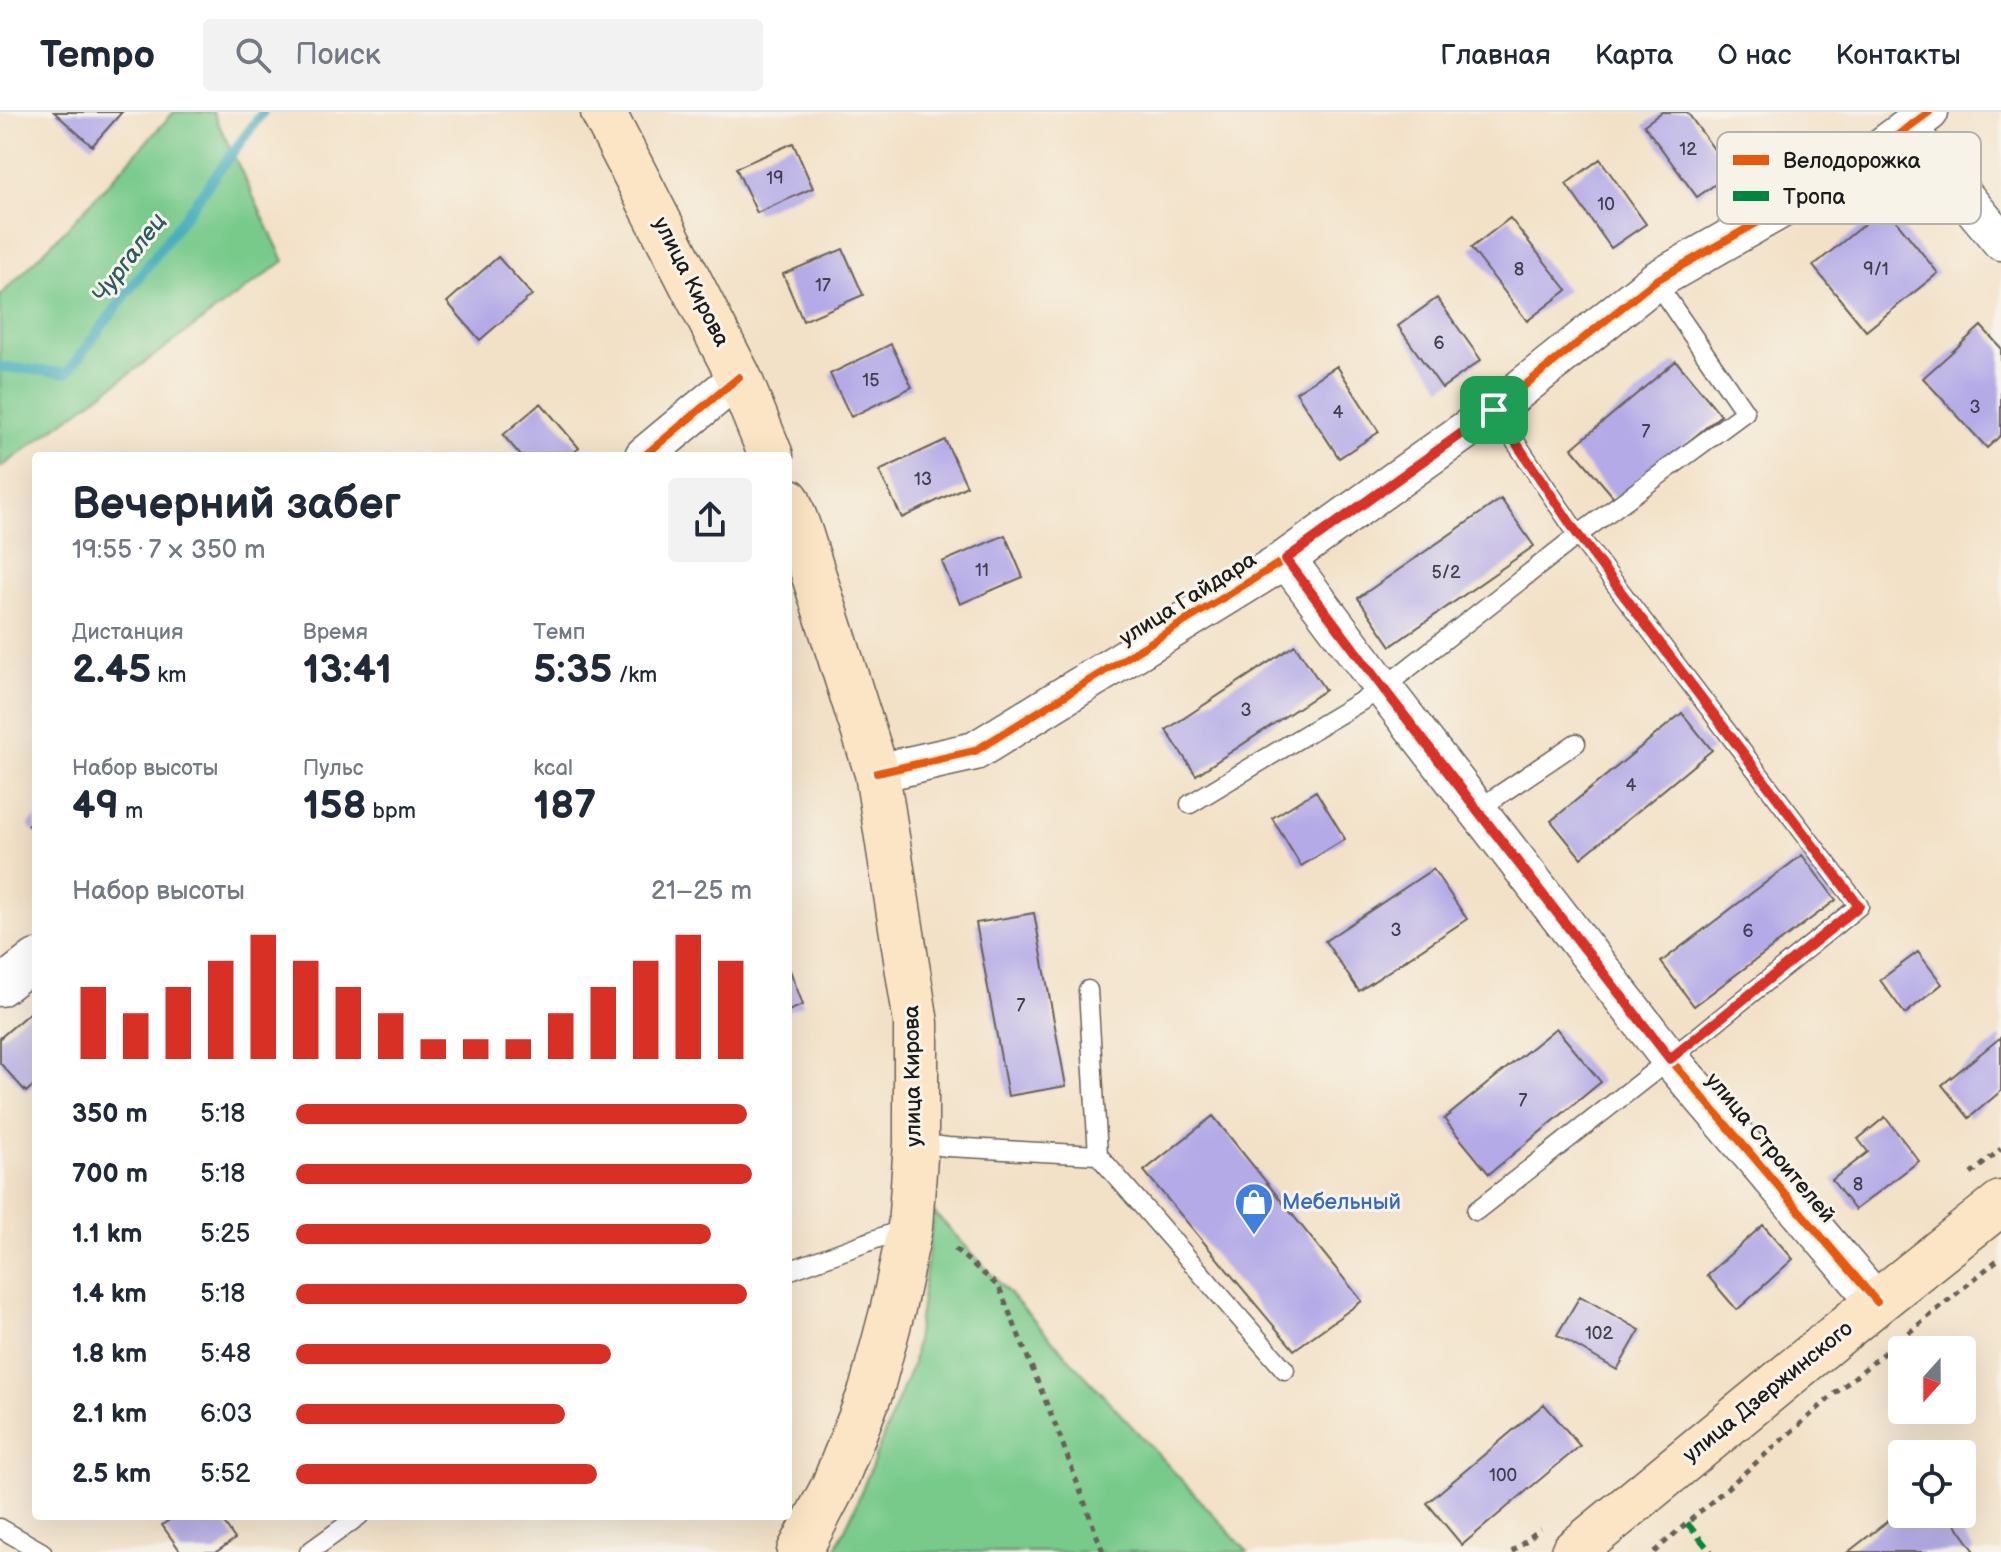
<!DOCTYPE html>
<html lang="ru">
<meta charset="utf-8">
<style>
body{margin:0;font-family:"Balsamiq Sans",sans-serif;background:#f2f2f3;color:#1f2937;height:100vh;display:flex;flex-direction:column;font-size:30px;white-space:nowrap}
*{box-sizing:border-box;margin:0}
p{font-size:26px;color:#747a83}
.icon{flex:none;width:44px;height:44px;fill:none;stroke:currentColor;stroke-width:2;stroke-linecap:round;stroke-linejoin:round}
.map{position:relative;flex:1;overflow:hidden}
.side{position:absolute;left:32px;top:340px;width:760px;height:1068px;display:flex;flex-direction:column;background:#fff;border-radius:8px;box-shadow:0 8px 32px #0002}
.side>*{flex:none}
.needle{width:52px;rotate:201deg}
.tools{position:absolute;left:1888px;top:1224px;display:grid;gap:16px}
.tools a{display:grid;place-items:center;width:88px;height:88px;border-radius:8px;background:#fff;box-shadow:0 8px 32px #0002;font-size:40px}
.pin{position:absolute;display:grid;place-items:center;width:68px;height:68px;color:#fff;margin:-34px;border-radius:16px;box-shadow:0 4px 12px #0006}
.round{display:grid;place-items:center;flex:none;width:84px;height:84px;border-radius:8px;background:#f2f2f3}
.summary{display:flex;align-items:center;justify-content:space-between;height:136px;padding:0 40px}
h1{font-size:44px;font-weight:600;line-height:60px}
.metrics{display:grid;grid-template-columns:repeat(3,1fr);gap:12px;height:136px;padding:8px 40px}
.metrics div{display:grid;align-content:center}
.metrics b{font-size:40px;font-weight:600}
.metrics small{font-size:22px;font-weight:400}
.metrics p{font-size:22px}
.chart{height:224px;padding:16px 40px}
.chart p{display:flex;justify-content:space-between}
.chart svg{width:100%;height:144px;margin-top:8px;stroke:#d93025;stroke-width:6}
ul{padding:0 40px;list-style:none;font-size:26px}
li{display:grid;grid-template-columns:128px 96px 1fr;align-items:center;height:60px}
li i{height:20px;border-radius:10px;background:#d93025}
header{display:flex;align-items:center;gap:48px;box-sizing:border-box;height:112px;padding:0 40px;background:#fff;border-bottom:2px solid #e0e1e3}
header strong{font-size:38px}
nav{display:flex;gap:44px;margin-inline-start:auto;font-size:28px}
.search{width:560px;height:72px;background:#f2f2f3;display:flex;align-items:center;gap:20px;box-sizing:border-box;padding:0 28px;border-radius:8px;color:#747a83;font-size:30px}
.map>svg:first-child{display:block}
.green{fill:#78ca8b;stroke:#4a7354;stroke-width:2}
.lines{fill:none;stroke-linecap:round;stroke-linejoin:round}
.stream{stroke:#3daabb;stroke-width:10}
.building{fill:#b3aae7}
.lane-casing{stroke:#676158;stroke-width:21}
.street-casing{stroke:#676158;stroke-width:41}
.secondary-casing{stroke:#676158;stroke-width:47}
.path{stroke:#676158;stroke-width:5;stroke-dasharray:6 6;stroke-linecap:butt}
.lane{stroke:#fff;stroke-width:18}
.street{stroke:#fff;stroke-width:38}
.secondary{stroke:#fce5c4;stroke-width:44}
.quiet{stroke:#00873e;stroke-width:6;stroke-dasharray:12 6;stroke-linecap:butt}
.cycleway-casing{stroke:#f7f3e8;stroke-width:13}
.cycleway{stroke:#e8590c;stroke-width:8}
.route-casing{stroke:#fff;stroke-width:16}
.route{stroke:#d93025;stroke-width:10}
.labels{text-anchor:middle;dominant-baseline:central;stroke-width:6;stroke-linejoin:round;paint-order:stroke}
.number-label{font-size:18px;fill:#42404f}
.street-label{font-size:22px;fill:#1c1c1c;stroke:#f7f3e8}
.shop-label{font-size:22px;fill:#366cbe;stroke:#f7f3e8;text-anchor:start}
.water-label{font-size:24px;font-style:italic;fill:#2b5c64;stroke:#f7f3e8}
.key{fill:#f7f3e8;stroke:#b5b2ab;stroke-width:2}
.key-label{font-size:22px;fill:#1c1c1c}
</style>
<header>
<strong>Tempo</strong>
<div class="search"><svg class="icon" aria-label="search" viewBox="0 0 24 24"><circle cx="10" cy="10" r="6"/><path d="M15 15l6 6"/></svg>Поиск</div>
<nav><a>Главная</a><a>Карта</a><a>О нас</a><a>Контакты</a></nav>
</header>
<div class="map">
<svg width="2001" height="1440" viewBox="0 0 2001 1440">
<rect width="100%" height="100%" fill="#f7f3e8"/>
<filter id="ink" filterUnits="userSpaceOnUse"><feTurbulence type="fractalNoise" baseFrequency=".0125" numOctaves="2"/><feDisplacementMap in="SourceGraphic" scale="16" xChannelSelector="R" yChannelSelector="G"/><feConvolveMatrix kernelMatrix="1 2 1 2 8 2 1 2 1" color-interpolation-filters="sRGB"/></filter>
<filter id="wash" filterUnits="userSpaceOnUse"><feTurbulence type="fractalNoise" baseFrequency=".006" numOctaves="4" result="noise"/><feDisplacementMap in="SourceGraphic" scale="32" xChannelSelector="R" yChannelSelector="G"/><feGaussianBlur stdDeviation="1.8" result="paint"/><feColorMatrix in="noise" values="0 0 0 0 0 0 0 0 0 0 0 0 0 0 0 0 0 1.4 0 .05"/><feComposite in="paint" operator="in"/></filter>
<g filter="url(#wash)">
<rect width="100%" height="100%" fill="#f3e1c7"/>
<path class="green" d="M174,0H213L284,149L0,356V184L69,114Z
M934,1100L1248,1440H834L853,1400L913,1251Z"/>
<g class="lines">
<path class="stream" d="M0,255L67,261L263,0"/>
</g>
<g id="blocks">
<path class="building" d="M54,0H122L92,34Z
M1662,0H1687L1731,61L1697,85L1644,13Z
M793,31L813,76L757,101L736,56Z
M1600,47L1646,112L1611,136L1566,72Z
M1885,95L1938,161L1866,219L1813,154Z
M1510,106L1567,178L1527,209L1471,136Z
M843,137L863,183L803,209L783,162Z
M498,145L532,183L480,228L447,190Z
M1437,186L1481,248L1442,276L1398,214Z
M1981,214L2001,236V323L1987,336L1923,266Z
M891,232L912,275L851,305L830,262Z
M1676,249L1721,303L1617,389L1572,336Z
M1337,254L1379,320L1339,346L1296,280Z
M541,291L579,336L570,344H521L503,323Z
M945,328L967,374L902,406L879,359Z
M1501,387L1534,434L1391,534L1358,486Z
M1005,423L1023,465L960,492L942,450Z
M1295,533L1325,578L1196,663L1166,618Z
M1682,601L1712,638L1581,746L1551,709Z
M1316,679L1345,727L1301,754L1272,706Z
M36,705V722L28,713Z
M1802,743L1836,788L1694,894L1661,850Z
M1433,757L1467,807L1359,879L1325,829Z
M1034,801L1066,974L1008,984L976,811Z
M1918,840L1942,872L1905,902L1880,868Z
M788,853L803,893L788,899Z
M36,895V971L26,980L0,951V926Z
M1556,916L1601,970L1489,1062L1444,1007Z
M2001,925V979L1969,1006L1942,973Z
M1213,1004L1362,1189L1294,1238L1144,1059Z
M1885,1005L1919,1049L1855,1098L1832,1068L1868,1040L1858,1027Z
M1763,1113L1793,1147L1737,1198L1707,1163Z
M1580,1184L1640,1218L1617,1258L1557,1223Z
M1544,1292L1580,1334L1462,1433L1427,1391Z
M1902,1398V1402H1948L1974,1438L1971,1440H1848Z
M175,1404H219L235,1427L216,1440H181L162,1413Z"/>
</g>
</g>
<g filter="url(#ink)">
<use href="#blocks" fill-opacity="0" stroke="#676158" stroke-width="2"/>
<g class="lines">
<defs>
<path id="lane" d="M1190,692L1383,576L1578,423L1745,300L1655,169
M1477,698L1576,631
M916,1031L948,1035L1098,1043L1088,878
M1098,1043L1285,1258
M1476,1099L1670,947L1859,794L1578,423L1494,298
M788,1159L909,1115
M0,1416L42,1440
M309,1440L359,1404"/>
<path id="street" d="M1908,17L2001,129
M644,344L739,265
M1286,447L1383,576L1670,947L1877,1190
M877,661L975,639L1286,447L1494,298L1655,169L1856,54L1929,0
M0,875L36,847"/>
<path id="secondary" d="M603,0L739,265L771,344
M788,388L800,420L877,661L916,911V1031L910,1115L893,1196L871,1279L833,1375L799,1440
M1573,1440L1877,1190L2001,1091"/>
</defs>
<use href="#lane" class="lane-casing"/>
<use href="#street" class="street-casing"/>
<use href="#secondary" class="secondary-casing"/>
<path class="path" d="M1971,1062L2001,1037
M955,1137L999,1175L1059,1322L1103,1440
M1512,1440L1540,1417
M1654,1440L1839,1278L2001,1145"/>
<use href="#lane" class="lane"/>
<use href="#street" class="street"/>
<use href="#secondary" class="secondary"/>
<path class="quiet" d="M1687,1411L1711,1440"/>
<defs>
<path id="cycleway" d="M644,344L739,265
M1286,447L1383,576L1670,947L1877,1190
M877,661L975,639L1286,447L1494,298L1655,169L1856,54L1929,0"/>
</defs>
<use href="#cycleway" class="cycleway-casing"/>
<use href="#cycleway" class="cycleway"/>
</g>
</g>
<g class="lines" filter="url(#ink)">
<defs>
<path id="route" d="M1494,298L1578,423L1859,794L1670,947L1383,576L1286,447Z"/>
</defs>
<use href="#route" class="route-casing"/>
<use href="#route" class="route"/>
</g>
<defs>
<symbol id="shop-pin" viewBox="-11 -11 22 30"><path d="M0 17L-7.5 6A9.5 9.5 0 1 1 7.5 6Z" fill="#3f7fe0" stroke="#f7f3e8"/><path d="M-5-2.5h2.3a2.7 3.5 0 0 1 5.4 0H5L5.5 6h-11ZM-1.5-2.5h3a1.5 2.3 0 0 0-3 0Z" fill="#fff"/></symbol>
</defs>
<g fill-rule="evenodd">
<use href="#shop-pin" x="1232" y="1068" width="44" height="60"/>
</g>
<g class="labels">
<g class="number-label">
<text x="1688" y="37">12</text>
<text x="775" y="66">19</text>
<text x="1606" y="92">10</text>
<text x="1519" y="157">8</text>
<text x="1876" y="157">9/1</text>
<text x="823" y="173">17</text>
<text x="1439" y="231">6</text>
<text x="871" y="268">15</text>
<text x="1975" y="295">3</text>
<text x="1338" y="300">4</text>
<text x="1646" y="319">7</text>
<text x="923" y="367">13</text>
<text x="982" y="458">11</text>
<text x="1446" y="460">5/2</text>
<text x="1246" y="598">3</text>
<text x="1631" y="673">4</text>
<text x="1396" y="818">3</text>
<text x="1748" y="819">6</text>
<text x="1021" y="893">7</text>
<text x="1523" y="988">7</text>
<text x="1858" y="1072">8</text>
<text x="1599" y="1221">102</text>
<text x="1503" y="1363">100</text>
</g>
<g class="street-label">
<text transform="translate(691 170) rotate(63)">улица Кирова</text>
<text transform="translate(1188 487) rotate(-32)">улица Гайдара</text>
<text transform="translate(913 964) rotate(-91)">улица Кирова</text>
<text transform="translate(1770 1036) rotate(50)">улица Строителей</text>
<text transform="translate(1768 1280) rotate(-39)">улица Дзержинского</text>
</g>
<g class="shop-label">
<text x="1282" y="1090">Мебельный</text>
</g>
<g class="water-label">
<text transform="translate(129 146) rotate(-53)">Чургалец</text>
</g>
</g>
<rect x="1717" y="20" width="264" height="92" rx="12" class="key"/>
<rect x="1733" y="43" width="36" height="10" fill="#e8590c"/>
<rect x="1733" y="79" width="36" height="10" fill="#00873e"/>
<g class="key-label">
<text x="1783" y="56">Велодорожка</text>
<text x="1783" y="92">Тропа</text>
</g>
</svg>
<div class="tools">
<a><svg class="needle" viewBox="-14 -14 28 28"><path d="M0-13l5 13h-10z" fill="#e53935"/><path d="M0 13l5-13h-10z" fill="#747a83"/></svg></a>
<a><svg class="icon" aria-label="locate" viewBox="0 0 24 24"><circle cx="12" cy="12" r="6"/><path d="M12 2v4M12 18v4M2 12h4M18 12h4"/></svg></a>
</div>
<div class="pin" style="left:1494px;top:298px;background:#1e9e55"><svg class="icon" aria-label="arrive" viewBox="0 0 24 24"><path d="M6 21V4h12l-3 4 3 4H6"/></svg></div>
<section class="side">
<div class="summary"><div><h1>Вечерний забег</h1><p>19:55 · 7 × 350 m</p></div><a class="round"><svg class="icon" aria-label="share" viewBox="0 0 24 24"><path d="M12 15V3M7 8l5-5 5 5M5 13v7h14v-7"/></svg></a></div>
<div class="metrics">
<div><p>Дистанция</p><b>2.45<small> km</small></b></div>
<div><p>Время</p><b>13:41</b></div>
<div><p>Темп</p><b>5:35<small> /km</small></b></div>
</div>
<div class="metrics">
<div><p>Набор высоты</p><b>49<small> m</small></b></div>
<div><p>Пульс</p><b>158<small> bpm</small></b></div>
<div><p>kcal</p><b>187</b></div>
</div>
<div class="chart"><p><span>Набор высоты</span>21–25 m</p>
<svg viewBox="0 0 160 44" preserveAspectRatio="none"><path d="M5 44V22M15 44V30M25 44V22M35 44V14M45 44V6M55 44V14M65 44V22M75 44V30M85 44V38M95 44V38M105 44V38M115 44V30M125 44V22M135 44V14M145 44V6M155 44V14"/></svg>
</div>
<ul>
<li><b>350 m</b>5:18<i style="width:99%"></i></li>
<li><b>700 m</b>5:18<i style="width:100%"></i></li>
<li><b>1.1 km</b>5:25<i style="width:91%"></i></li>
<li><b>1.4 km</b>5:18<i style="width:99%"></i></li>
<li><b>1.8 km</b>5:48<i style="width:69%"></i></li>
<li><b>2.1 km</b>6:03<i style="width:59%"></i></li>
<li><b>2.5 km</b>5:52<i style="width:66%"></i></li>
</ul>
</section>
</div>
